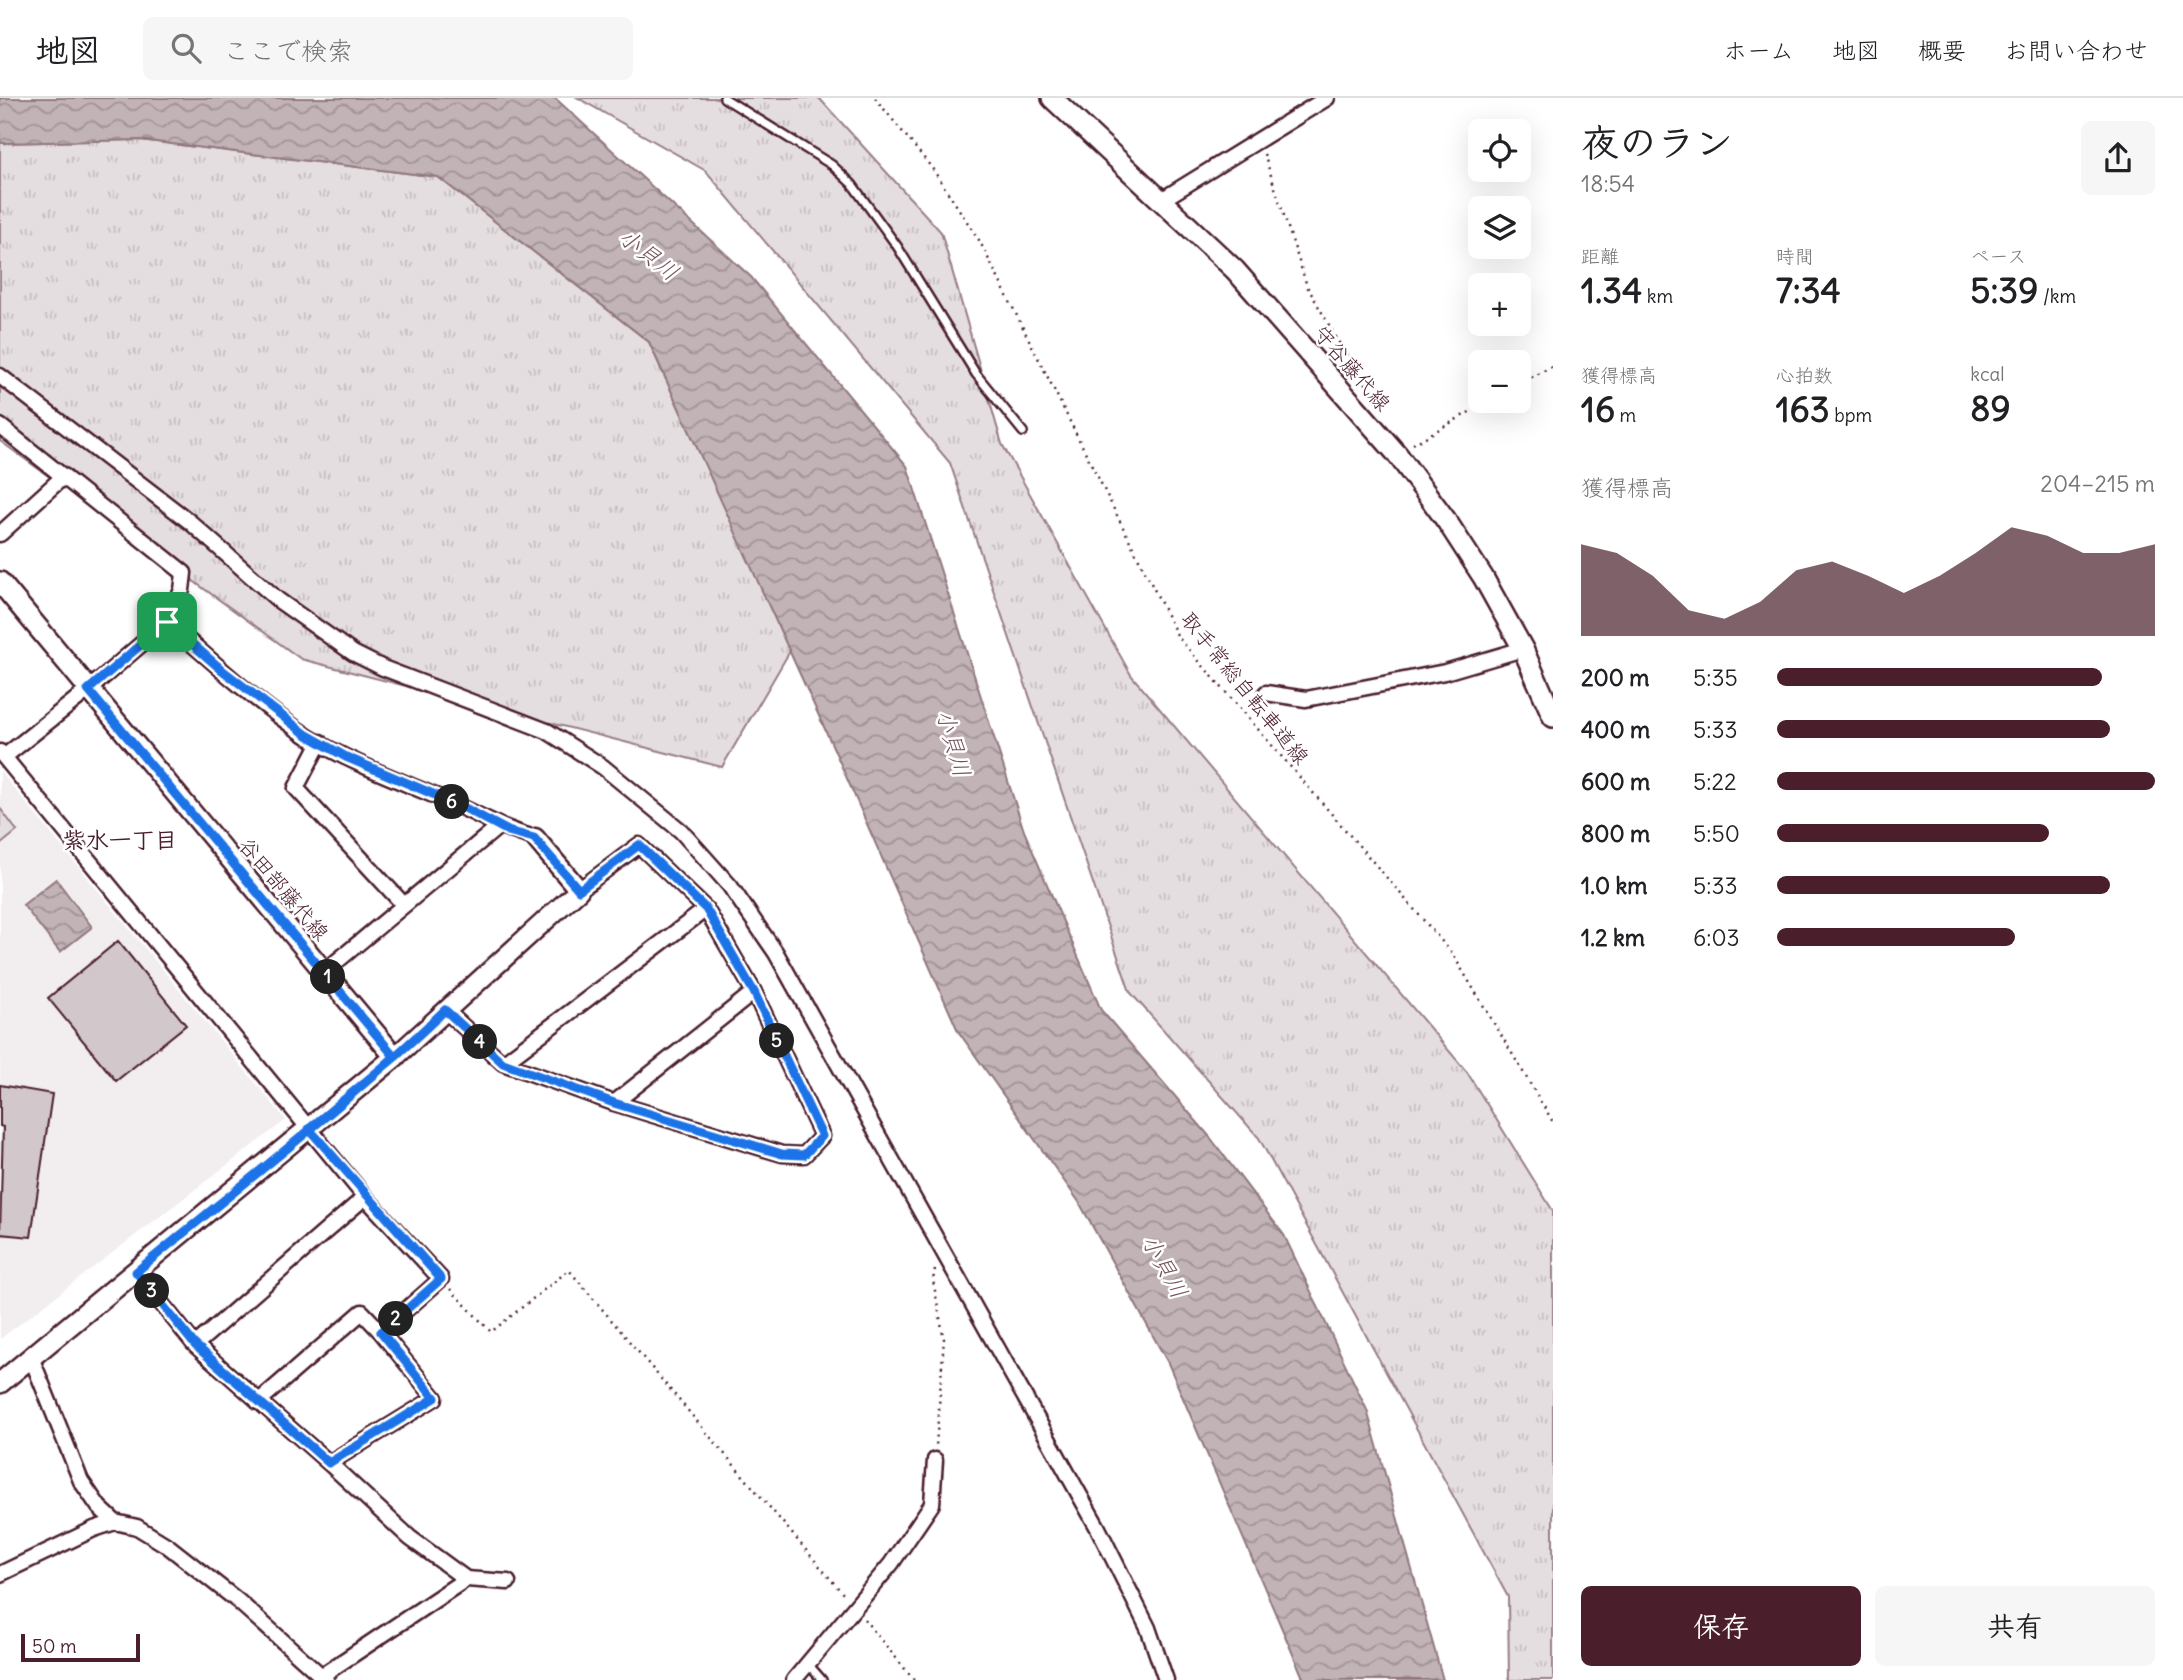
<!DOCTYPE html>
<html lang="ja">
<meta charset="utf-8">
<style>
body{margin:0;font-family:Delius,"Klee One",sans-serif;background:#f6f6f6;color:#202124;height:100vh;display:flex;flex-direction:column;font-size:26px;white-space:nowrap}
*{box-sizing:border-box;margin:0}
p{font-size:23px;color:#757577}
.icon{flex:none;width:38px;height:38px;fill:none;stroke:currentColor;stroke-width:2;stroke-linecap:round;stroke-linejoin:round}
.map{position:relative;flex:1;overflow:hidden}
.drawer{display:flex;flex-direction:column;background:#fff;width:630px}
.drawer>*{flex:none}
.fabs{position:absolute;left:1468px;top:21px;display:grid;gap:14px}
.fabs a{display:grid;place-items:center;width:63px;height:63px;border-radius:10px;background:#fff;box-shadow:0 7px 28px #0002;font-size:35px}
.scale{position:absolute;left:21px;bottom:18px;width:119px;box-sizing:border-box;padding-left:7px;border:4px solid #4a1f2b;border-top:0;font-size:19px;line-height:24px;white-space:nowrap;color:#4a1f2b;-webkit-text-stroke:5px #fff;paint-order:stroke}
.pin{position:absolute;display:grid;place-items:center;width:60px;height:60px;color:#fff;margin:-30px;border-radius:14px;box-shadow:0 4px 10px #0006}
.km{position:absolute;width:35px;height:35px;margin:-18px;border-radius:50%;background:#222;color:#fff;font-size:19px;line-height:35px;text-align:center}
.round{display:grid;place-items:center;flex:none;width:74px;height:74px;border-radius:10px;background:#f6f6f6}
.summary{display:flex;align-items:center;justify-content:space-between;height:119px;padding:0 28px}
h1{font-size:38px;font-weight:700;line-height:52px}
.stats{display:grid;grid-template-columns:repeat(3,1fr);gap:10px;height:119px;padding:7px 28px}
.stats div{display:grid;align-content:center}
.stats b{font-size:35px;font-weight:700}
.stats small{font-size:19px;font-weight:400}
.stats p{font-size:19px}
.chart{height:196px;padding:14px 28px}
.chart p{display:flex;justify-content:space-between}
.chart svg{width:100%;height:126px;margin-top:7px;fill:#4a1f2b;opacity:.7}
.primary-button{display:flex;gap:14px;margin-top:auto;padding:14px 28px}
.primary-button a{flex:1;height:80px;border-radius:10px;background:#4a1f2b;color:#fff;font-size:28px;font-weight:700;line-height:80px;text-align:center}
.primary-button a+a{background:#f6f6f6;color:#202124}
ul{padding:0 28px;list-style:none;font-size:23px}
li{display:grid;grid-template-columns:112px 84px 1fr;align-items:center;height:52px}
li i{height:18px;border-radius:9px;background:#4a1f2b}
header{display:flex;align-items:center;gap:42px;box-sizing:border-box;height:98px;padding:0 35px;background:#fff;border-bottom:2px solid #e0e0e0}
header strong{font-size:33px}
nav{display:flex;gap:38px;margin-inline-start:auto;font-size:24px}
.search{width:490px;height:63px;background:#f6f6f6;display:flex;align-items:center;gap:18px;box-sizing:border-box;padding:0 24px;border-radius:10px;color:#757577;font-size:26px}
main{display:flex;flex:1;min-height:0}
.map>svg:first-child{display:block}
.built{fill:#f2eeef}
.grass{fill:url(#grass-tufts);stroke:#987e86;stroke-width:2}
.garden{fill:#e5dee0;stroke:#987e86;stroke-width:2}
.water{fill:url(#water-waves);stroke:#91787e;stroke-width:2}
.building{fill:#d2c7cb;stroke:#4a1f2b;stroke-width:2}
.lines{fill:none;stroke-linecap:round;stroke-linejoin:round}
.service-casing{stroke:#4a1f2b;stroke-width:12}
.minor-casing{stroke:#4a1f2b;stroke-width:19}
.tertiary-casing{stroke:#4a1f2b;stroke-width:23}
.secondary-casing{stroke:#4a1f2b;stroke-width:24}
.path{stroke:#4a1f2b;stroke-width:2.5;stroke-dasharray:2 5;stroke-linecap:butt}
.service{stroke:#fff;stroke-width:7}
.minor{stroke:#fff;stroke-width:14}
.tertiary{stroke:#fff;stroke-width:18}
.secondary{stroke:#fff;stroke-width:19}
.route-casing{stroke:#fff;stroke-width:14}
.route{stroke:#1a73e8;stroke-width:9}
.labels{text-anchor:middle;dominant-baseline:central;stroke-width:5;stroke-linejoin:round;paint-order:stroke}
.street-label{font-size:21px;fill:#4a1f2b;stroke:#fff}
.water-label{font-size:23px;font-style:italic;fill:#74535c;stroke:#fff}
.neighbourhood-label{font-size:23px;font-weight:bold;fill:#4a1f2b;stroke:#fff}
</style>
<header>
<strong>地図</strong>
<div class="search"><svg class="icon" aria-label="search" viewBox="0 0 24 24"><circle cx="10" cy="10" r="6"/><path d="M15 15l6 6"/></svg>ここで検索</div>
<nav><a>ホーム</a><a>地図</a><a>概要</a><a>お問い合わせ</a></nav>
</header>
<main>
<div class="map">
<svg width="1553" height="1582" viewBox="0 0 1553 1582">
<defs>
<pattern id="grass-tufts" width="24" height="20" patternUnits="userSpaceOnUse" patternTransform="scale(1.75)"><rect width="24" height="20" fill="#e5dee0"/><path d="M3 7l-1-3M5 7V3M7 7l1-3M15 17l-1-3M17 17v-4M19 17l1-3" fill="none" stroke="#c6bec0"/></pattern>
<pattern id="water-waves" width="16" height="10" patternUnits="userSpaceOnUse" patternTransform="scale(1.75)"><rect width="16" height="10" fill="#c1b3b6"/><path d="M0 5q4-4 8 0t8 0" fill="none" stroke="#9f9194"/></pattern>
</defs>
<rect width="100%" height="100%" fill="#fff"/>
<filter id="ink" filterUnits="userSpaceOnUse"><feTurbulence type="fractalNoise" baseFrequency=".0143" numOctaves="2"/><feDisplacementMap in="SourceGraphic" scale="14" xChannelSelector="R" yChannelSelector="G"/><feConvolveMatrix kernelMatrix="1 2 1 2 8 2 1 2 1" color-interpolation-filters="sRGB"/></filter>
<g filter="url(#ink)">
<path class="built" d="M0,673L286,1022L0,1241Z"/>
<path class="grass" d="M578,0H819L941,134L1002,346L1131,577L1467,974L1553,1113V1582H1509L1508,1499L1259,1040L1130,894L950,365L706,73Z
M140,42L438,79L649,244L790,553L722,669L301,561L0,343V45Z"/>
<path class="garden" d="M0,710L17,733L0,747Z"/>
<path class="water" d="M0,0H555L751,179L907,368L1024,733L1101,912L1209,1038L1284,1137L1367,1312L1443,1582H1304L1168,1265L1079,1104L958,933L834,651L649,244L438,79L140,42L0,45Z
M56,781L92,829L60,854L23,807Z"/>
<path class="building" d="M118,843L186,927L116,983L48,900Z
M0,987L52,996L31,1139L0,1136L3,1029L0,1028Z"/>
<g class="lines">
<defs>
<path id="service" d="M724,0L832,67L852,86L897,148L976,276L1023,334
M807,1565L822,1582"/>
<path id="minor" d="M1163,101L1327,0
M0,278L190,424L278,502L353,555L383,570L547,633L603,669L681,733L730,788L776,855L1098,1430L1148,1530L1166,1582
M0,328L184,475L182,492L167,524L88,592L4,659
M0,436L64,378
M167,524C212,563 257,605 307,638C352,666 404,684 452,705C480,717 504,732 535,740
M1266,595L1306,601L1445,574L1523,551
M320,644L296,690L404,807
M0,654L365,1099L441,1181L381,1234L435,1300L329,1365L195,1247L136,1174
M324,874L499,728
M445,912L503,965L614,1005L782,1056L804,1057L822,1038L754,894L706,811L639,747L579,792
M503,965L706,811
M614,1005L754,894
M195,1247L365,1099
M31,1259L81,1383L99,1409L115,1424L137,1429L168,1448L238,1503L326,1582
M258,1304L362,1214L381,1234
M329,1365L410,1440L466,1481
M0,1476L94,1431L115,1424
M321,1578L466,1481L508,1484
M794,1582L891,1466L932,1406L935,1362"/>
<path id="tertiary" d="M395,959L579,792L535,740"/>
<path id="secondary" d="M1052,0L1235,172L1397,356L1446,422L1483,479L1523,551L1553,619
M0,484L395,959L0,1285"/>
</defs>
<use href="#service" class="service-casing"/>
<use href="#minor" class="minor-casing"/>
<use href="#tertiary" class="tertiary-casing"/>
<use href="#secondary" class="secondary-casing"/>
<path class="path" d="M875,0L932,70L979,142L1178,539L1452,855L1553,1024
M1264,56L1307,188L1342,250L1383,311
M1519,286L1553,268
M1413,346L1489,303
M935,1171L933,1182L944,1241L936,1348
M450,1191L491,1234L569,1172L844,1497
M864,1521L914,1582"/>
<use href="#service" class="service"/>
<use href="#minor" class="minor"/>
<use href="#tertiary" class="tertiary"/>
<use href="#secondary" class="secondary"/>
</g>
</g>
<g class="lines" filter="url(#ink)">
<defs>
<path id="route" d="M167,524L88,592L395,959L309,1031L441,1181L381,1234L435,1300L329,1365L195,1247L136,1174C240,1088 348,1005 445,912L503,965L614,1005L782,1056L804,1057L822,1038L754,894L706,811L639,747L579,792L534,740L508,733L461,708L346,659L307,637L222,572L167,524"/>
</defs>
<use href="#route" class="route-casing"/>
<use href="#route" class="route"/>
</g>
<g class="labels">
<g class="street-label">
<text transform="translate(1352 270) rotate(49)">守谷藤代線</text>
<text transform="translate(1245 590) rotate(51)">取手常総自転車道線</text>
<text transform="translate(284 791) rotate(50)">谷田部藤代線</text>
</g>
<g class="water-label">
<text transform="translate(649 156) rotate(38)">小貝川</text>
<text transform="translate(954 645) rotate(74)">小貝川</text>
<text transform="translate(1165 1168) rotate(61)">小貝川</text>
</g>
<g class="neighbourhood-label">
<text x="120" y="741">紫水一丁目</text>
</g>
</g>
</svg>
<div class="fabs">
<a><svg class="icon" aria-label="locate" viewBox="0 0 24 24"><circle cx="12" cy="12" r="6"/><path d="M12 2v4M12 18v4M2 12h4M18 12h4"/></svg></a>
<a><svg class="icon" aria-label="layers" viewBox="0 0 24 24"><path d="M12 4l9 5-9 5-9-5zM3 14l9 5 9-5"/></svg></a>
<a>+</a>
<a>−</a>
</div>
<div class="scale">50 m</div>
<div class="pin" style="left:167px;top:524px;background:#1e9e55"><svg class="icon" aria-label="arrive" viewBox="0 0 24 24"><path d="M6 21V4h12l-3 4 3 4H6"/></svg></div>
<b class="km" style="left:328px;top:879px">1</b>
<b class="km" style="left:396px;top:1221px">2</b>
<b class="km" style="left:152px;top:1193px">3</b>
<b class="km" style="left:480px;top:944px">4</b>
<b class="km" style="left:777px;top:943px">5</b>
<b class="km" style="left:452px;top:704px">6</b>
</div>
<section class="drawer">
<div class="summary"><div><h1>夜のラン</h1><p>18:54</p></div><a class="round"><svg class="icon" aria-label="share" viewBox="0 0 24 24"><path d="M12 15V3M7 8l5-5 5 5M5 13v7h14v-7"/></svg></a></div>
<div class="stats">
<div><p>距離</p><b>1.34<small> km</small></b></div>
<div><p>時間</p><b>7:34</b></div>
<div><p>ペース</p><b>5:39<small> /km</small></b></div>
</div>
<div class="stats">
<div><p>獲得標高</p><b>16<small> m</small></b></div>
<div><p>心拍数</p><b>163<small> bpm</small></b></div>
<div><p>kcal</p><b>89</b></div>
</div>
<div class="chart"><p><span>獲得標高</span>204–215 m</p>
<svg viewBox="0 0 160 44" preserveAspectRatio="none"><path d="M0 44V12L10 15L20 23L30 35L40 38L50 32L60 21L70 18L80 23L90 29L100 23L110 15L120 6L130 9L140 15L150 15L160 12V44z"/></svg>
</div>
<ul>
<li><b>200 m</b>5:35<i style="width:86%"></i></li>
<li><b>400 m</b>5:33<i style="width:88%"></i></li>
<li><b>600 m</b>5:22<i style="width:100%"></i></li>
<li><b>800 m</b>5:50<i style="width:72%"></i></li>
<li><b>1.0 km</b>5:33<i style="width:88%"></i></li>
<li><b>1.2 km</b>6:03<i style="width:63%"></i></li>
</ul>
<div class="primary-button"><a>保存</a><a>共有</a></div>
</section>
</main>
